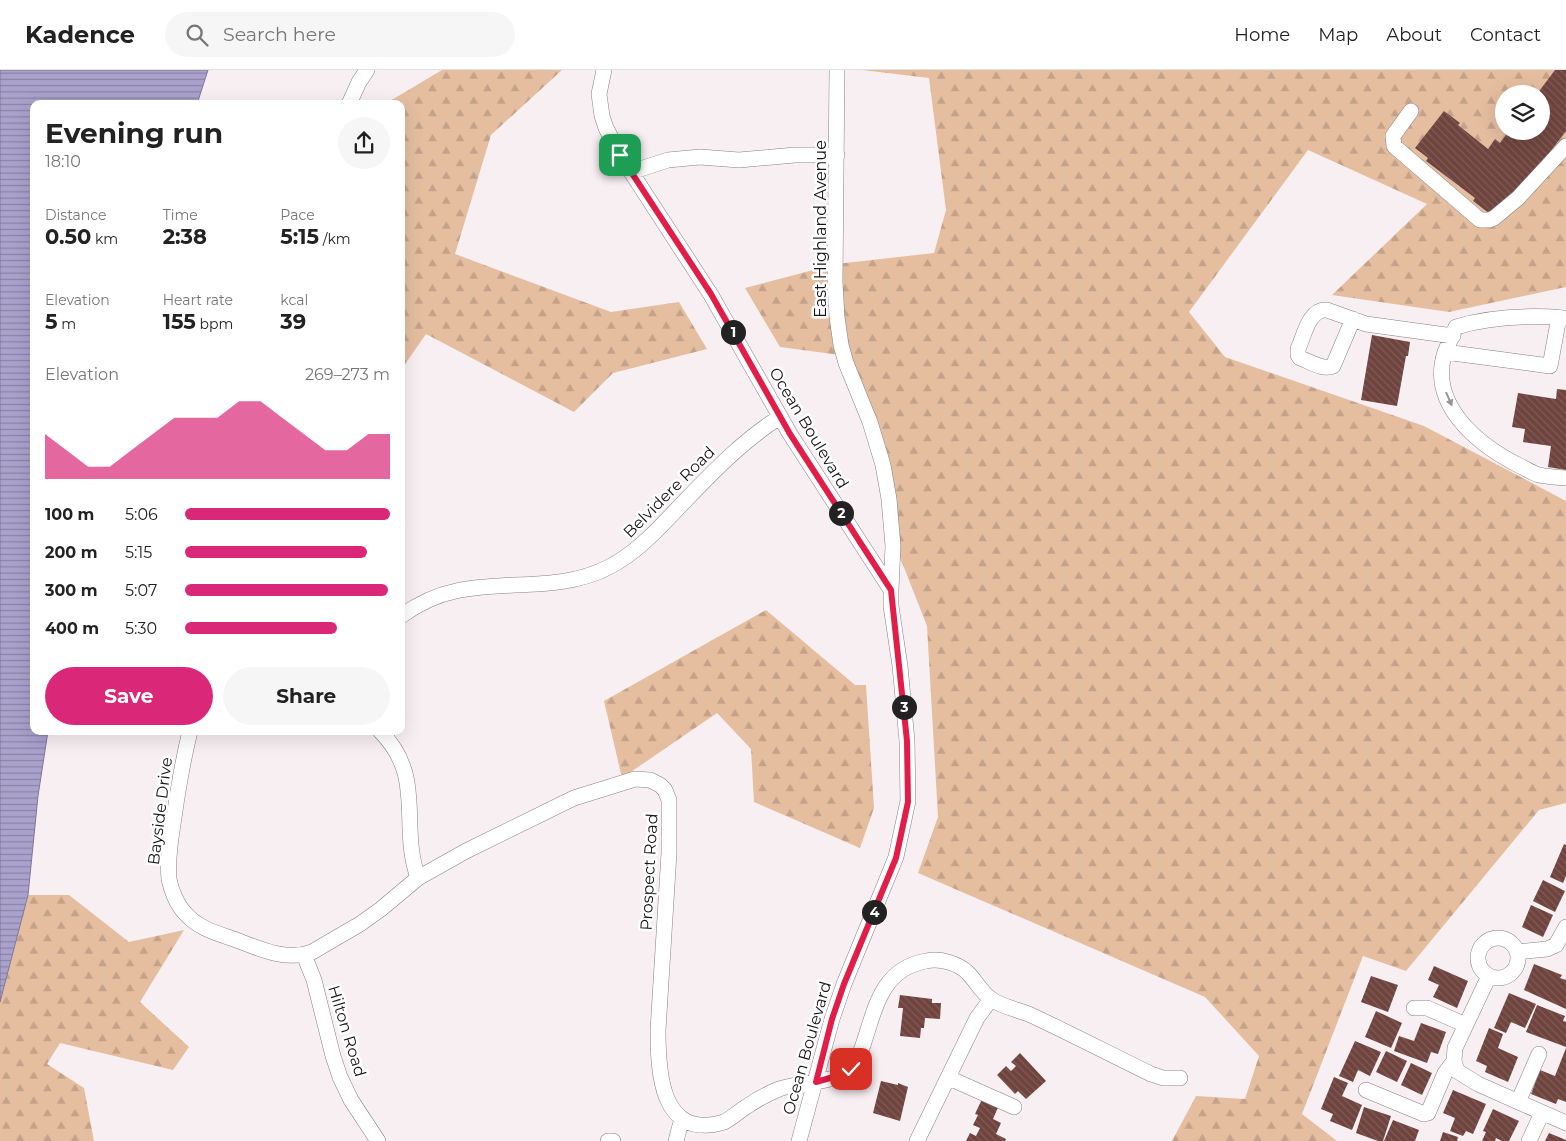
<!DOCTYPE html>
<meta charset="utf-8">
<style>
body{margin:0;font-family:Montserrat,sans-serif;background:#f6f6f6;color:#222;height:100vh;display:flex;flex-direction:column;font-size:19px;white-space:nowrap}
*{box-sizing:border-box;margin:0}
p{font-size:16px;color:#767676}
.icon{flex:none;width:28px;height:28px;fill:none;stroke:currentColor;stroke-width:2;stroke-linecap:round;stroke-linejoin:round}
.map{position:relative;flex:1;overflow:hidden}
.details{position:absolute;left:30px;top:30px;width:375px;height:635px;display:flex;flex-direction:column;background:#fff;border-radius:10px;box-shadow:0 5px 20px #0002}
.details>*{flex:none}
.buttons{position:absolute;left:1495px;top:15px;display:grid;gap:10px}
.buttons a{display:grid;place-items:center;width:55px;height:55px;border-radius:50%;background:#fff;box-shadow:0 5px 20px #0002;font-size:25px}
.pin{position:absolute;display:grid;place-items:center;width:42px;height:42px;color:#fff;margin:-21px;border-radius:10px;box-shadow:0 2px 8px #0006}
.km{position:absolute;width:25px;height:25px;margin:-12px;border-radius:50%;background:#222;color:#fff;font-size:14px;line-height:25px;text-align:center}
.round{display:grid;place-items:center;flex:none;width:52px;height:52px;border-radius:26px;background:#f6f6f6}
.head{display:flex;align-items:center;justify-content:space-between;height:85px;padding:0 15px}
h1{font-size:28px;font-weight:700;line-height:38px}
.metrics{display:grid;grid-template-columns:repeat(3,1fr);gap:8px;height:85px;padding:5px 15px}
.metrics div{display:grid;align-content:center}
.metrics b{font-size:21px;font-weight:700}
.metrics small{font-size:14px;font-weight:400}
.metrics p{font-size:14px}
.chart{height:140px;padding:10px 15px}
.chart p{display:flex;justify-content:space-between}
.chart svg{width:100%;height:90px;margin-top:5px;fill:#db2777;opacity:.7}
.button{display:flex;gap:10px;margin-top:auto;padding:10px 15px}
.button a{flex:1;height:58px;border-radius:30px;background:#db2777;color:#fff;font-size:20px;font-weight:700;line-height:58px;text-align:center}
.button a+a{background:#f6f6f6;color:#222}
ul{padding:0 15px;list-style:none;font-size:16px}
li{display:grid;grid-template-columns:80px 60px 1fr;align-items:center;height:38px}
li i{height:12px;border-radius:6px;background:#db2777}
header{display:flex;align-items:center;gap:30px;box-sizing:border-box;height:70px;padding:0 25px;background:#fff;border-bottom:1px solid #e0e0e0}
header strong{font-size:24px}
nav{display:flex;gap:28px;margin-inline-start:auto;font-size:18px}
.search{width:350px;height:45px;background:#f6f6f6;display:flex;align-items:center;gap:12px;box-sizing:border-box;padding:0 18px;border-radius:28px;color:#767676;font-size:19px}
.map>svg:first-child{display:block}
.forest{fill:url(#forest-firs);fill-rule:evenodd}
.water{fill:url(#water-rules);stroke:#7e7796}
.building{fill:url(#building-back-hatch)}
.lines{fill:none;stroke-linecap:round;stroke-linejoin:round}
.minor-casing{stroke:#888183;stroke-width:16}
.minor{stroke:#fff;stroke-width:15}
.oneway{fill:#979596}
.route-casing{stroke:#fff;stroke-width:10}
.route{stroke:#e11d48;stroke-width:6}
.labels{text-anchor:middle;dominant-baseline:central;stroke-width:5;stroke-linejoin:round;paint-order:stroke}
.street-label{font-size:16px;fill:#171415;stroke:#fff}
</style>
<header>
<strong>Kadence</strong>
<div class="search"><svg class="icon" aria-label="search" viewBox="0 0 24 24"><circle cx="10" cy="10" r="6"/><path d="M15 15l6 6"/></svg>Search here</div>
<nav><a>Home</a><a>Map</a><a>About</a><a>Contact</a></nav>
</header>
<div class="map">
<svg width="1566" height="1071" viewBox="0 0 1566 1071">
<defs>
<pattern id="forest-firs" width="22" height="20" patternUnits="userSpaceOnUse" patternTransform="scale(1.25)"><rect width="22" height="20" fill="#e5bea0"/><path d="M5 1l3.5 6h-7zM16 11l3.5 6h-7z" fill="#c4a289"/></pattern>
<pattern id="water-rules" width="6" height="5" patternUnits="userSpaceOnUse" patternTransform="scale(1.25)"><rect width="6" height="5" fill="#aaa2cd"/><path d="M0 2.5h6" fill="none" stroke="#8983a5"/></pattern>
<pattern id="building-back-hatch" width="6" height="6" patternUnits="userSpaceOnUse" patternTransform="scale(1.25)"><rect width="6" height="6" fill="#70443e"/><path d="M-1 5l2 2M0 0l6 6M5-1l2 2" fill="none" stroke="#7f5b57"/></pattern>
</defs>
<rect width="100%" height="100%" fill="#f8eff2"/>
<path class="forest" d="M442,0H562L491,65L455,184L611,242L679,232L707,279L613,303L574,342L426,264L401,300V34H385Z
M862,0H1566V217L1449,242L1332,225L1427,134L1308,80L1189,242L1225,287L1424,356L1566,431V733L1539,740L1406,901L1363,886L1302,1044L1337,1071H1172L1196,1026L1245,1029L1259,986L1205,927L918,803L938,747L927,556L890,462L886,399L840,285L780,277L745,218L836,194L934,183L946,140L929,8ZM1504,24H1541V61H1504Z
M766,540L855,615H866L874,738L860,778L754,732L751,679L717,643L622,708L604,631Z
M28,825H69L129,872L184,860L140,932L189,977L173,1000L60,973L47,994L84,1018L94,1071H0V932Z"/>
<path class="water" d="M0,0H208L197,34H34V661H48L38,726L28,825L0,932Z"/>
<path class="building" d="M1555,0H1566V61L1498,150L1473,131L1475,128L1426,91L1428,88L1415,78L1444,41L1460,53L1458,55L1488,79L1495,69L1500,73L1509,61H1541V24H1537Z
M1372,265L1410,272L1408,286H1406L1397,336L1361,330Z
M1557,319L1566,320V400L1548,397L1551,376L1523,372L1525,359L1512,357L1518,323L1556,329Z
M1564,774L1566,775V806L1563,813L1550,807Z
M1543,810L1565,821L1555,842L1533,831Z
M1531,835L1553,845L1543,867L1522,857Z
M1534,894L1562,905L1560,908L1566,910V939L1524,920Z
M1434,896L1468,911L1457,938L1433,927L1439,915L1428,910Z
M1371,906L1398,915L1388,942L1361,932Z
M1509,923L1536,934L1525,958L1511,952L1506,963L1494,958Z
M900,925L932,929V933H941L940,949L925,948L924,958H921L920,968L900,966L903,938H898Z
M1537,935L1565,946L1563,951L1566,952V977L1526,962Z
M1376,941L1402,953L1391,978L1365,967Z
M1421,953L1446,962L1438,984L1431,982L1427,993L1394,981L1399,966L1414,971Z
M1489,958L1503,964L1498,978L1518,987L1508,1012L1485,1002L1487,996L1476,991Z
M1355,971L1381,982L1370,1006L1358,1000L1353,1012L1339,1006Z
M1566,978V1032L1558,1029L1556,1034L1531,1024L1540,1000L1555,1006Z
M1386,981L1407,991L1397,1012L1376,1002Z
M1020,983L1046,1011L1026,1029L1018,1021L1015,1024L997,1005L1006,996L1011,1001L1016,996L1011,992Z
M1411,993L1432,1003L1422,1025L1401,1015Z
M1334,1007L1348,1013L1342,1026L1362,1035L1352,1060L1330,1051L1333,1044L1321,1039Z
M881,1011L898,1015V1013L908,1017L900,1051L873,1043Z
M1453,1020L1486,1034L1473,1064L1466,1061L1463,1066L1450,1061L1455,1048L1443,1043Z
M983,1027L999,1035L993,1049L1001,1053L996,1064L1006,1069L1005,1071H966L970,1063L976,1066L980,1058L973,1055L978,1045L975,1044Z
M1364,1037L1391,1046L1383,1071H1378L1356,1063Z
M1493,1039L1519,1051L1509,1071H1502L1496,1068L1495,1071H1482L1486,1062L1483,1061Z
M1393,1050L1419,1060L1415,1071H1384Z
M1443,1062L1458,1067L1457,1071H1440Z
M1549,1063L1566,1070V1071H1545Z"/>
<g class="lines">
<defs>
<path id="minor" d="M604,0L599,24L602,46L606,58L620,85L711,225L790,364L891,520V536L900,596L907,671L908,731L896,787L844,914L832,949L799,1071
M837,0L835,212L837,247L841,275L846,293L870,352L883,395L889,429L893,476L891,520
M349,34L359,12L367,0
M1411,41L1393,66L1394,76L1480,150H1489L1494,148L1518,128L1566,76
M631,102L668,90L700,87L739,90L795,85H837
M1559,247L1550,296L1445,282L1456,257C1492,246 1529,245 1566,248
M1353,249L1333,296C1324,301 1309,291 1300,288L1298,285V279C1304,266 1309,238 1327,240L1366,254L1453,266
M1445,282C1428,334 1477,374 1518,395C1525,398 1532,403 1539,405C1547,407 1557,407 1566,408
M401,546C418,534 436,525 456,521C507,510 561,522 609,497C638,482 659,458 681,435C712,403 742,371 780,347
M190,661C183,690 178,719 174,748C171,767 167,789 169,809C171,820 177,835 185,843C198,859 220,864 239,871C262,880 288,891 312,882L360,854L381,839L418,808L466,781L574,728L635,709L650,710L660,715L665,720L669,730V783L658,960C658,1001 660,1071 724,1052C732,1048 738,1042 746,1037C756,1030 767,1024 779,1019C797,1012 837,1013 851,999C858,992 861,981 864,972C876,936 882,899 926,891C940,888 958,893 968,903C976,911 981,922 991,929C1002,937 1020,940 1033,946C1073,965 1112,985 1151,1004L1163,1008H1180
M380,661C426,707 399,754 418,808
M1478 888a20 20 0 1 1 40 0a20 20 0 1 1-40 0Z
M1517,882L1547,879L1556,875L1566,857
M304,885L314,910L333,986L340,1007L351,1030L378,1071
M1489,906L1455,978L1454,991L1457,1001L1478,1014L1566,1053
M1414,938H1427L1466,955
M949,1008L1014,1037
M1366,1020L1424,1044L1428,1043L1445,1003L1454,991
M1518,1032L1539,984
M608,1071H613
M676,1071L681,1052
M917,1071L977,948L991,929
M1529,1071L1542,1043"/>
</defs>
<use href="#minor" class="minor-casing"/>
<use href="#minor" class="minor"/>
</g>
<defs><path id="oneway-solid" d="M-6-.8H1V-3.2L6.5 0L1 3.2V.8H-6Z" transform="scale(1.25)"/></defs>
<use class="oneway" href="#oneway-solid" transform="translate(1449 329) rotate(66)"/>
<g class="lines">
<defs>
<path id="route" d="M620,85L711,224L790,364L891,520L907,671L908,732L896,788L844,914L832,949L816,1012L844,1004L851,999"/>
</defs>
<use href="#route" class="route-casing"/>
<use href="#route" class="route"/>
</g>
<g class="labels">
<g class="street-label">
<text transform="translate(820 159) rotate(-90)">East Highland Avenue</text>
<text transform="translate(809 358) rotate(59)">Ocean Boulevard</text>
<text transform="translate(669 422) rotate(-45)">Belvidere Road</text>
<text transform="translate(160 741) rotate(-83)">Bayside Drive</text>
<text transform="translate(649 802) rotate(-87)">Prospect Road</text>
<text transform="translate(347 961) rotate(73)">Hilton Road</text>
<text transform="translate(807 978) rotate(-74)">Ocean Boulevard</text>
</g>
</g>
</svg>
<div class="buttons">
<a><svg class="icon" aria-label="layers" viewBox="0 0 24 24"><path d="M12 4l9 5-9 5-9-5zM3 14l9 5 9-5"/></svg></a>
</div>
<div class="pin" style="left:620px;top:85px;background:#1e9e55"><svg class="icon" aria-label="arrive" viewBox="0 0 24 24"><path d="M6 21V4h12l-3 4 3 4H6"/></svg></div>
<div class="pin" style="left:851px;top:999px;background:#d93025"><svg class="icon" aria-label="check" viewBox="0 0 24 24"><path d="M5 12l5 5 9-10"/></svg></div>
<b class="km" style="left:733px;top:262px">1</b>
<b class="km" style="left:841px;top:443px">2</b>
<b class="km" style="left:904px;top:637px">3</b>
<b class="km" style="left:874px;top:842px">4</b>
<section class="details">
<div class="head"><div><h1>Evening run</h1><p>18:10</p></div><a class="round"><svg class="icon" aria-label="share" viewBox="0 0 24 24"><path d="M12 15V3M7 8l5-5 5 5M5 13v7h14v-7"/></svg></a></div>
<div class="metrics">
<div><p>Distance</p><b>0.50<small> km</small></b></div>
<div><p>Time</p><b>2:38</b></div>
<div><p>Pace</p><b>5:15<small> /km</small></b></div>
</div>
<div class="metrics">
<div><p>Elevation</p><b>5<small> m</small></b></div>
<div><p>Heart rate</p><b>155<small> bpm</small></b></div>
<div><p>kcal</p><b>39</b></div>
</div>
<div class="chart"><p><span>Elevation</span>269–273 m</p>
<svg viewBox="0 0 160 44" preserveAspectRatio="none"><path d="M0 44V22L10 30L20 38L30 38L40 30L50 22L60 14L70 14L80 14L90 6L100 6L110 14L120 22L130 30L140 30L150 22L160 22V44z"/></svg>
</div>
<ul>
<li><b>100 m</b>5:06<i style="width:100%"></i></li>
<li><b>200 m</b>5:15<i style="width:89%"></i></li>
<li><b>300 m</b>5:07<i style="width:99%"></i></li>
<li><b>400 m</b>5:30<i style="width:74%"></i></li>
</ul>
<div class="button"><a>Save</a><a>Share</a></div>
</section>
</div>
